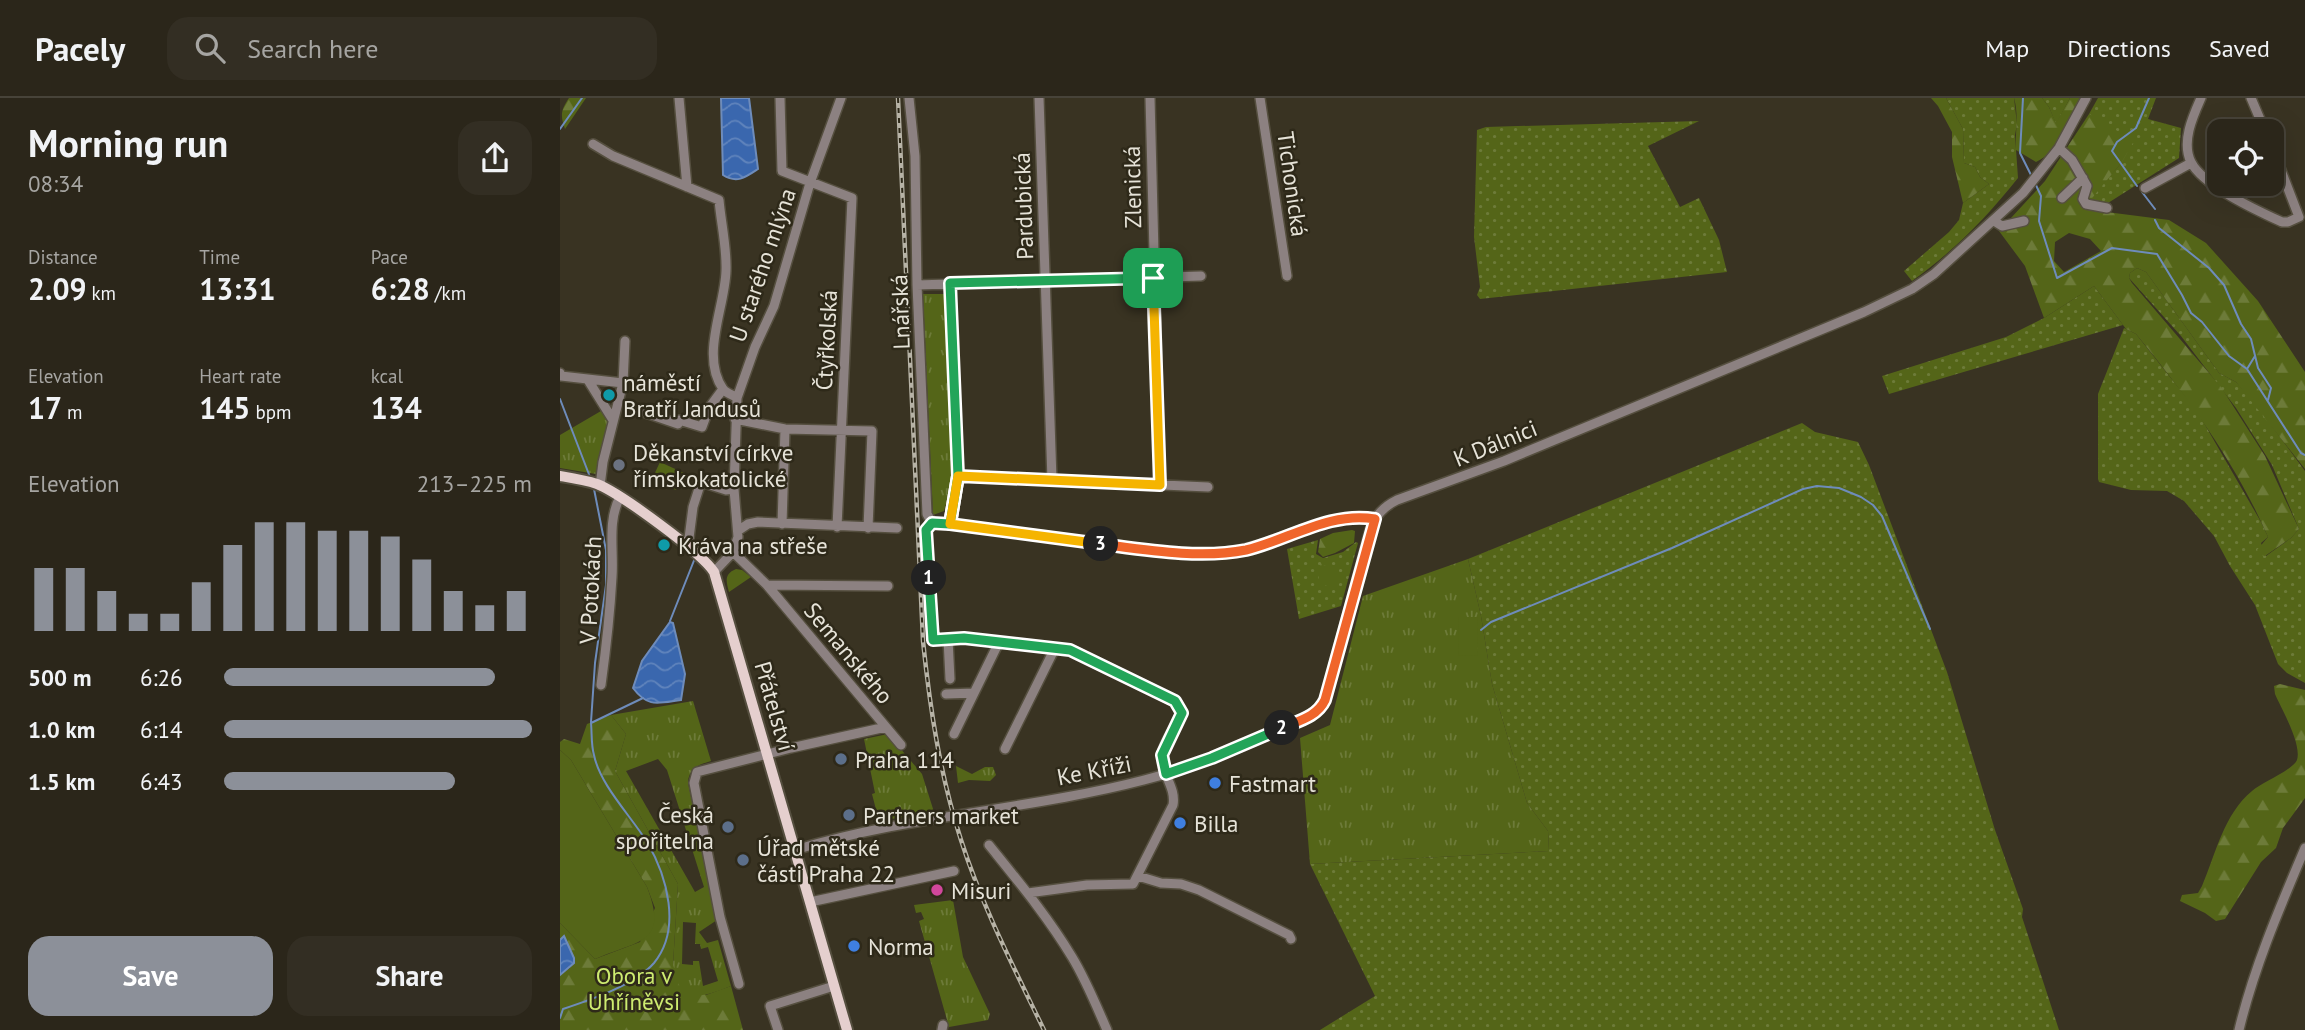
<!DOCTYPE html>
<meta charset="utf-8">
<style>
body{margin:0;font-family:"PT Sans",sans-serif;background:#332e23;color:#f1f3f6;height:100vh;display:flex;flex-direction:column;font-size:26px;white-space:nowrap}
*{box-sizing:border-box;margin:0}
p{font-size:23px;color:#a6a5a2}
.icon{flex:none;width:38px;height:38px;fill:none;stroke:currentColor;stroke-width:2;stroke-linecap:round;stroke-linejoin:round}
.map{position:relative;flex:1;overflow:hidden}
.details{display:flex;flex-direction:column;background:#2b261a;width:560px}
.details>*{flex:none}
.buttons{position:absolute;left:1647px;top:21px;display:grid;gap:14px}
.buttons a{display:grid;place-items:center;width:77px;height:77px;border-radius:14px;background:#2b261a;box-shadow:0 7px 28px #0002,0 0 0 2px #474339;font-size:35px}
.pin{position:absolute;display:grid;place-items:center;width:60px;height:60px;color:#fff;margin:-30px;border-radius:14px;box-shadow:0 4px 10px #0006}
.km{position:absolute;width:35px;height:35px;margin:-18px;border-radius:50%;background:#222;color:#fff;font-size:19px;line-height:35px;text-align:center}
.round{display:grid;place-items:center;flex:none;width:74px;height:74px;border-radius:21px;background:#332e23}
.head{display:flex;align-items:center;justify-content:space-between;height:119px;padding:0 28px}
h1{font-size:38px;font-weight:800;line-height:52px}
.stats{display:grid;grid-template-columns:repeat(3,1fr);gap:10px;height:119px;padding:7px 28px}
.stats div{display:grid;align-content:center}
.stats b{font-size:30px;font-weight:800}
.stats small{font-size:19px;font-weight:400}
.stats p{font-size:19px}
.chart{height:196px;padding:14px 28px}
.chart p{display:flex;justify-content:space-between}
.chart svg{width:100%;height:126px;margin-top:7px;stroke:#8c9099;stroke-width:6}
.cta{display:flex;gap:14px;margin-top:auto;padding:14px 28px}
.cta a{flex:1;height:80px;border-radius:21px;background:#8c9099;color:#fff;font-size:28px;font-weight:800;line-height:80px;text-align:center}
.cta a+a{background:#332e23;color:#f1f3f6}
ul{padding:0 28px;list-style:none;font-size:23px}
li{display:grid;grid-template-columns:112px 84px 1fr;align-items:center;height:52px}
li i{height:18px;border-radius:9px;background:#8c9099}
header{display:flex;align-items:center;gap:42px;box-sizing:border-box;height:98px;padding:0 35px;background:#2b261a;border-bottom:2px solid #474339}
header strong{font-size:33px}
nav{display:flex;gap:38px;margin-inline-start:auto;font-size:24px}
.search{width:490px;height:63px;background:#332e23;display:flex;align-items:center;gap:18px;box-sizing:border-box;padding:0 24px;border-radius:21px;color:#a6a5a2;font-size:26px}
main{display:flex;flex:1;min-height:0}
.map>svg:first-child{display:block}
.grass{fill:url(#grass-dots)}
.forest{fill:url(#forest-firs);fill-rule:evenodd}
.park{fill:url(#park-tufts);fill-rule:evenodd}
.garden{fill:#546518}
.water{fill:url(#water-waves);stroke:#6e8cbb;stroke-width:2}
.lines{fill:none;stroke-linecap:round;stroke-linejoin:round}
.stream{stroke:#6e8cbb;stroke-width:2}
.minor-casing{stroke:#554f3f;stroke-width:12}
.major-casing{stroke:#554f3f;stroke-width:14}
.minor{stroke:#8c8181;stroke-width:9}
.major{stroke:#e5cfce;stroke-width:10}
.rail-casing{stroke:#b7b3a6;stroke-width:4.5}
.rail{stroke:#2e2919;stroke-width:2;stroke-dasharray:5;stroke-linecap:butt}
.split-1-casing{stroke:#fff;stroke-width:14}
.split-2-casing{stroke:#fff;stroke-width:14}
.split-3-casing{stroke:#fff;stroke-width:14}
.split-4-casing{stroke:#fff;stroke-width:14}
.split-1{stroke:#22a559;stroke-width:9}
.split-2{stroke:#22a559;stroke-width:9}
.split-3{stroke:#f0652b;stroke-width:9}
.split-4{stroke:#f5b400;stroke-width:9}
.culture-dot{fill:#0f9aa8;stroke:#2e2919;stroke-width:2.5}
.worship-dot{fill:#6b7280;stroke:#2e2919;stroke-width:2.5}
.service-dot{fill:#5c6f8a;stroke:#2e2919;stroke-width:2.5}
.shop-dot{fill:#3f7fe0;stroke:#2e2919;stroke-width:2.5}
.hotel-dot{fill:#d1479c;stroke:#2e2919;stroke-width:2.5}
.labels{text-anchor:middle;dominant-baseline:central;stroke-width:5;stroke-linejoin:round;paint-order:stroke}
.street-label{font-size:23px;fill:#e6e3d8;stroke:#2e2919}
.poi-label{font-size:23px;fill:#e6e3d8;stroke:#2e2919;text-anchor:start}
.park-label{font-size:23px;fill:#cdeb70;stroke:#2e2919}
</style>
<header>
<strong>Pacely</strong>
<div class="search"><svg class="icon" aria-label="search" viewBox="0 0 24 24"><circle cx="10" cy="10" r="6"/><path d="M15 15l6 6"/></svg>Search here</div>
<nav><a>Map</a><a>Directions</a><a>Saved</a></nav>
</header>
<main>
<section class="details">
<div class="head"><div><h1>Morning run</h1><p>08:34</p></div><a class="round"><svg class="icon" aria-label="share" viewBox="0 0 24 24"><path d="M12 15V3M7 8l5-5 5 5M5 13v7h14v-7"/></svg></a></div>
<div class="stats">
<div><p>Distance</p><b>2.09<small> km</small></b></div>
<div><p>Time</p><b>13:31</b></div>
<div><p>Pace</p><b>6:28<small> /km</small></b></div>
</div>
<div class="stats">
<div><p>Elevation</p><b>17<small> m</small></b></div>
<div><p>Heart rate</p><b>145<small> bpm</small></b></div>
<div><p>kcal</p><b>134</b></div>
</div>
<div class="chart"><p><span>Elevation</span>213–225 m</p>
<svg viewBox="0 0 160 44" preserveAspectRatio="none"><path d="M5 44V22M15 44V22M25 44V30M35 44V38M45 44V38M55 44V27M65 44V14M75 44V6M85 44V6M95 44V9M105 44V9M115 44V11M125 44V19M135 44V30M145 44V35M155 44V30"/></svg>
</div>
<ul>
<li><b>500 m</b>6:26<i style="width:88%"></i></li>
<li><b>1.0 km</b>6:14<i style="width:100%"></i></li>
<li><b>1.5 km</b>6:43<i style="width:75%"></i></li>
</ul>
<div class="cta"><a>Save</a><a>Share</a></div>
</section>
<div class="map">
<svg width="1745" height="932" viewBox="0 0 1745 932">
<defs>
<pattern id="grass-dots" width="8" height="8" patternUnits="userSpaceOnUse" patternTransform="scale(1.75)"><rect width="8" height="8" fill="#546518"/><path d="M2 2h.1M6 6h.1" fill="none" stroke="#6d7b39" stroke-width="1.8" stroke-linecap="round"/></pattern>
<pattern id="forest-firs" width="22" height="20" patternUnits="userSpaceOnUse" patternTransform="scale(1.75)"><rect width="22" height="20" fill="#546518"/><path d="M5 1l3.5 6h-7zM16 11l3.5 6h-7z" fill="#6d7b39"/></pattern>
<pattern id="park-tufts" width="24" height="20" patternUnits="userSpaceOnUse" patternTransform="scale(1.75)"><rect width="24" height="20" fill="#546518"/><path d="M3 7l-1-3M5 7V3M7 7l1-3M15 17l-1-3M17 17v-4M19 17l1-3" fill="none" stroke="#6d7b39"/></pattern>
<pattern id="water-waves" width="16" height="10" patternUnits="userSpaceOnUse" patternTransform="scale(1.75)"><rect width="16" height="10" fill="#3a67ae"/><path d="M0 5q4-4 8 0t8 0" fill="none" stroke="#6084bc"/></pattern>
</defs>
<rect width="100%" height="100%" fill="#393322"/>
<path class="grass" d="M1386,0H1454L1457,26L1455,37L1458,80C1427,119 1393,154 1352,183L1344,173L1389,134L1399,122L1403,105L1429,86L1420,79L1415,69L1404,65L1403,31Z
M1482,0H1510L1496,26L1489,9Z
M1538,0H1596L1588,21L1621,30L1619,60L1548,105L1530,101L1562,64L1529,16Z
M1139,23L1088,48L1120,109L1139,100L1159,142L1167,174L920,201L917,197L920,189L914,139L917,32L926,29Z
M1577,170L1586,174L1659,275L1676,284L1694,304L1745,373V585L1727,575L1718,566L1695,507L1670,468L1654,438L1624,403L1607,393L1571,392L1539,384L1538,381V296L1564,230L1576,236L1637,313L1701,424L1708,439L1701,445L1706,458L1731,440L1739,431L1712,367L1676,310L1621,238L1569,180L1570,175Z
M1534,188L1563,227L1329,296L1322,278L1446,239L1484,220Z
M1242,325L1255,334L1298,344L1309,367L1387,574L1435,732L1463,811L1462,819L1499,932H760L815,898L750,766L989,753L988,733L967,705L932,586L921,518L908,461Z
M758,442L756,456L763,460L783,454L796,444L798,445L781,508L739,521L727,451Z"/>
<path class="forest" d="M9,0H26L5,31C0,17 1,12 9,0Z
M1371,0H1386L1403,31L1404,65L1415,69L1420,79L1429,86L1403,105L1392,59V34L1378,8Z
M1454,0H1482L1489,9L1496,25L1510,0H1521C1510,21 1499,54 1476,64L1456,52C1455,34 1459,17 1454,0Z
M1529,16L1574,43L1562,64L1523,111L1609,122L1646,145L1698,203L1745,274V371L1676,284L1659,275L1586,174L1577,170L1570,175L1569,180L1572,185L1661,289L1705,358L1739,431L1731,440L1705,458L1700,457L1697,452L1708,439C1676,365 1627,298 1576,236L1566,231L1534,188L1484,220L1465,168L1439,133L1485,83ZM1509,135L1530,141L1541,153L1504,174L1494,163L1495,144Z
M792,432L795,433L794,445L775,455L763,459L758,454L760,441L773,435Z
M1720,586L1745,592V700L1723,730L1716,750L1701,764L1665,821L1656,823L1645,815L1620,803L1622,797L1638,795L1642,788C1656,755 1664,716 1692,693C1702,684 1733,672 1737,662C1742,646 1722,612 1715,596L1714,588Z
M51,617L66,636L55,673L118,786L113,866L146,897L171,888L183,932H0V877L10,870L11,856L4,839L0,842V825L35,861L80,844L95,810L87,789L11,662L0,652V644L4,641L20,646L27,626Z"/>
<path class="park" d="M363,196H385L394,376L384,413L373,417Z
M41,313L49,323L36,376L0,370V337Z
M908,461L921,518L932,586L967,705L988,733L989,753L750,766L740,640L770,627L803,498Z
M760,466L779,471L773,490L758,485Z
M176,471L182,472L191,479L169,494C166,483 164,476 176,471Z
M133,603L151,663C138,667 129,670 128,685L157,822L139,834L147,845L158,842L171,888C152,895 140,902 121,893L113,867L118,786L55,673L66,636L51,617ZM98,661L107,672L144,789L135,794L66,673ZM123,824L136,825L135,846H140L141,851L148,849L158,883L143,888L139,863H133V867L122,866Z
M328,636L362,676L374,714L319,723L312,696L315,695L304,641Z
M396,668L412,676L425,669H433L436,677L430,683L409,682L398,685Z
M393,802L403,859L430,916L428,922L389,929L359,823L364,821L361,814L356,815L354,807Z"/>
<path class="garden" d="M100,364L124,375L116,392L92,381Z
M898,519H917L918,557L899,558Z
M0,652L11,662L87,789C109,846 79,842 35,861L0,825Z"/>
<path class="water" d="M161,0H189L198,71C186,79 177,86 163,77Z
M110,524L113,525L125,576L121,602C98,605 88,610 73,590L82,563Z
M4,838L14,860V865L0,877V842Z"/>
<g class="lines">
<path class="stream" d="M1463,0L1460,55L1471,77
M0,31L22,0
M1475,85L1481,98L1479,123L1497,180L1552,150L1597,156L1622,197L1631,215L1642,224L1669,258L1687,271L1741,355L1745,357
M1577,88L1552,53L1557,44L1576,30L1589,0
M1582,94L1595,111
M1595,122L1599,130L1649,170L1664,187L1681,226L1691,241L1698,270L1711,290L1708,302
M1687,271L1695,258
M0,301L30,379
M110,523L135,460
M921,532L931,524L1112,450L1243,391L1257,388L1279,390L1301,399L1313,407L1322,418L1370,531
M31,624L35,565L46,487V452L34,391
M0,920L3,911C30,902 75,887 94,865C122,831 107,778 87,744C71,718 40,687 34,657C31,647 32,635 31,625L83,600"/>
<defs>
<path id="minor" d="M119,0L127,89
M220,0L222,73L292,100L277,429
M349,0L355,58L357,187L367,416L372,425
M479,0L492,382
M590,0L600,387
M700,0L727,178
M1641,0C1633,18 1621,44 1631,64C1643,88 1698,113 1722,124H1728L1739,119L1712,49
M1691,0L1705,33
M33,46L53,58L159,102C161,125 167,150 166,173C165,209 140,258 163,291C166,295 173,297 177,300
M1499,50L1512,62L1527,88L1523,101L1526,106L1547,110
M1585,90L1631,65
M1502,100L1523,80
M1434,123L1442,128L1464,123
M390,185L398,378L390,427
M357,187L641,178
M0,275L1,278L63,285
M28,282L53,322
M86,315L118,326L119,322L142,329L149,310L163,291
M175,321L225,331L312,333L308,430
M398,378L648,389
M40,388L43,364L63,285L65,243
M372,425L366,432L372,542L404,540L511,552L615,603L622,615C616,629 600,648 602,663C604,679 616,691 613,707L573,786L527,787L468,795
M372,425C415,429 457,434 500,440C551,447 602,456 654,455C709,454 763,412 815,421
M222,426L225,331
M179,432L188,426L198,424L337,430
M128,448L133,409L141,384L166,392L174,391
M173,454L207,487L341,647
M154,474L173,454L178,439L174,391L177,300L195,249L214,208L250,85L281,0
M207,487L328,488
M388,541L390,581
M41,587C46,551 50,515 52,479C54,453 47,423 60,399
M386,596L414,595
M394,636L439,544
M445,651L495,550
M429,747C458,783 488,819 512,859C526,882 536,907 547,932
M235,752C349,717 469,712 584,682C643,667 698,641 753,617L760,610L765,602L810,432C816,417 823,409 837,402L944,363L1304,214L1352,191L1374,176L1463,95L1499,50L1526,0
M578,778L601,785L621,786L639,792L729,837L731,841
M250,804L394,773
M179,886L160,819L134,685L137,674L231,650L326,629
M218,932L210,908L274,888
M382,932L383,927
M1679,932C1694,869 1720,809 1745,750"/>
<path id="major" d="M0,378C12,380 25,382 37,386C60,395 142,455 154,474L287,932"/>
</defs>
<use href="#minor" class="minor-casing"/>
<use href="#major" class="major-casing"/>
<use href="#minor" class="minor"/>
<use href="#major" class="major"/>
<defs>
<path id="rail" d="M338,0L363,543C370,611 380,677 401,742C422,808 454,870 484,932"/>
</defs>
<use href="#rail" class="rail-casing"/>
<use href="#rail" class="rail"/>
</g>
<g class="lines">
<defs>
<path id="split-1" d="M369,480L366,432L372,425L390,426L398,378L390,185L593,180"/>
<path id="split-2" d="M369,480L373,542L404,540L510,552L615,603L622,615L602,657L606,676L652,660L722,630"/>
<path id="split-3" d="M541,446C587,452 640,461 686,452C728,442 770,413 815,421L765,602C757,619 738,623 722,630"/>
<path id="split-4" d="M541,446L390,426L398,378L600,387L593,180"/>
</defs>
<use href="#split-1" class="split-1-casing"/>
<use href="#split-2" class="split-2-casing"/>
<use href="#split-3" class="split-3-casing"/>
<use href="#split-4" class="split-4-casing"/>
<use href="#split-1" class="split-1"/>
<use href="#split-2" class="split-2"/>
<use href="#split-3" class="split-3"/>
<use href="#split-4" class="split-4"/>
</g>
<g class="culture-dot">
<circle cx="49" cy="297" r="7"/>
<circle cx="104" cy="447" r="7"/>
</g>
<circle class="worship-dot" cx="59" cy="367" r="7"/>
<g class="service-dot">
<circle cx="281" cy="661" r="7"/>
<circle cx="289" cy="717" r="7"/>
<circle cx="168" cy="729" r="7"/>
<circle cx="183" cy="762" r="7"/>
</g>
<g class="shop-dot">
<circle cx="655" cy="685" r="7"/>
<circle cx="620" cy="725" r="7"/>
<circle cx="294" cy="848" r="7"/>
</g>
<circle class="hotel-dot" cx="377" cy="792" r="7"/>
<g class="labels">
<g class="street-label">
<text transform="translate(733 86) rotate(82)">Tichonická</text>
<text transform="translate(572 89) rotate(-91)">Zlenická</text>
<text transform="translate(463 108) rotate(-92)">Pardubická</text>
<text transform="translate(202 167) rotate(-71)">U starého mlýna</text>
<text transform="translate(340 214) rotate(-92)">Lnářská</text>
<text transform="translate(266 242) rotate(-87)">Čtyřkolská</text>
<text transform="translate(935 345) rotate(-22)">K Dálnici</text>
<text transform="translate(30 492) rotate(-87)">V Potokách</text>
<text transform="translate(289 555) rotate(50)">Semanského</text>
<text transform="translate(215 608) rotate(74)">Přátelství</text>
<text transform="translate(534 672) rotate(-11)">Ke Kříži</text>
</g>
<g class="poi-label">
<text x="63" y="284">náměstí<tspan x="63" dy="26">Bratří Jandusů</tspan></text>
<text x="73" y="354">Děkanství církve<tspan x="73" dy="26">římskokatolické</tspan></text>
<text x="118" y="447">Kráva na střeše</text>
<text x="295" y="661">Praha 114</text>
<text x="669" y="685">Fastmart</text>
<text x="154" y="716" text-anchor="end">Česká<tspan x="154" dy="26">spořitelna</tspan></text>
<text x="303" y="717">Partners market</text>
<text x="634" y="725">Billa</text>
<text x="197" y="749">Úřad mětské<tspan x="197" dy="26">části Praha 22</tspan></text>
<text x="391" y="792">Misuri</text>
<text x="308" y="848">Norma</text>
</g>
<g class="park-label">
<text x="74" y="877">Obora v<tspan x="74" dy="26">Uhříněvsi</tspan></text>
</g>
</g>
</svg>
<div class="buttons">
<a><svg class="icon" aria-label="locate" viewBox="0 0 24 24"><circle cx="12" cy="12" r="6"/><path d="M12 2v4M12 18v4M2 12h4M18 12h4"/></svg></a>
</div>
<div class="pin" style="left:593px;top:180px;background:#1e9e55"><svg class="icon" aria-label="arrive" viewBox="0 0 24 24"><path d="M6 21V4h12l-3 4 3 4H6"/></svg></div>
<b class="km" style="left:369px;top:480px">1</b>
<b class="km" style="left:722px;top:630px">2</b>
<b class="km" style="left:541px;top:446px">3</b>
</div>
</main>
